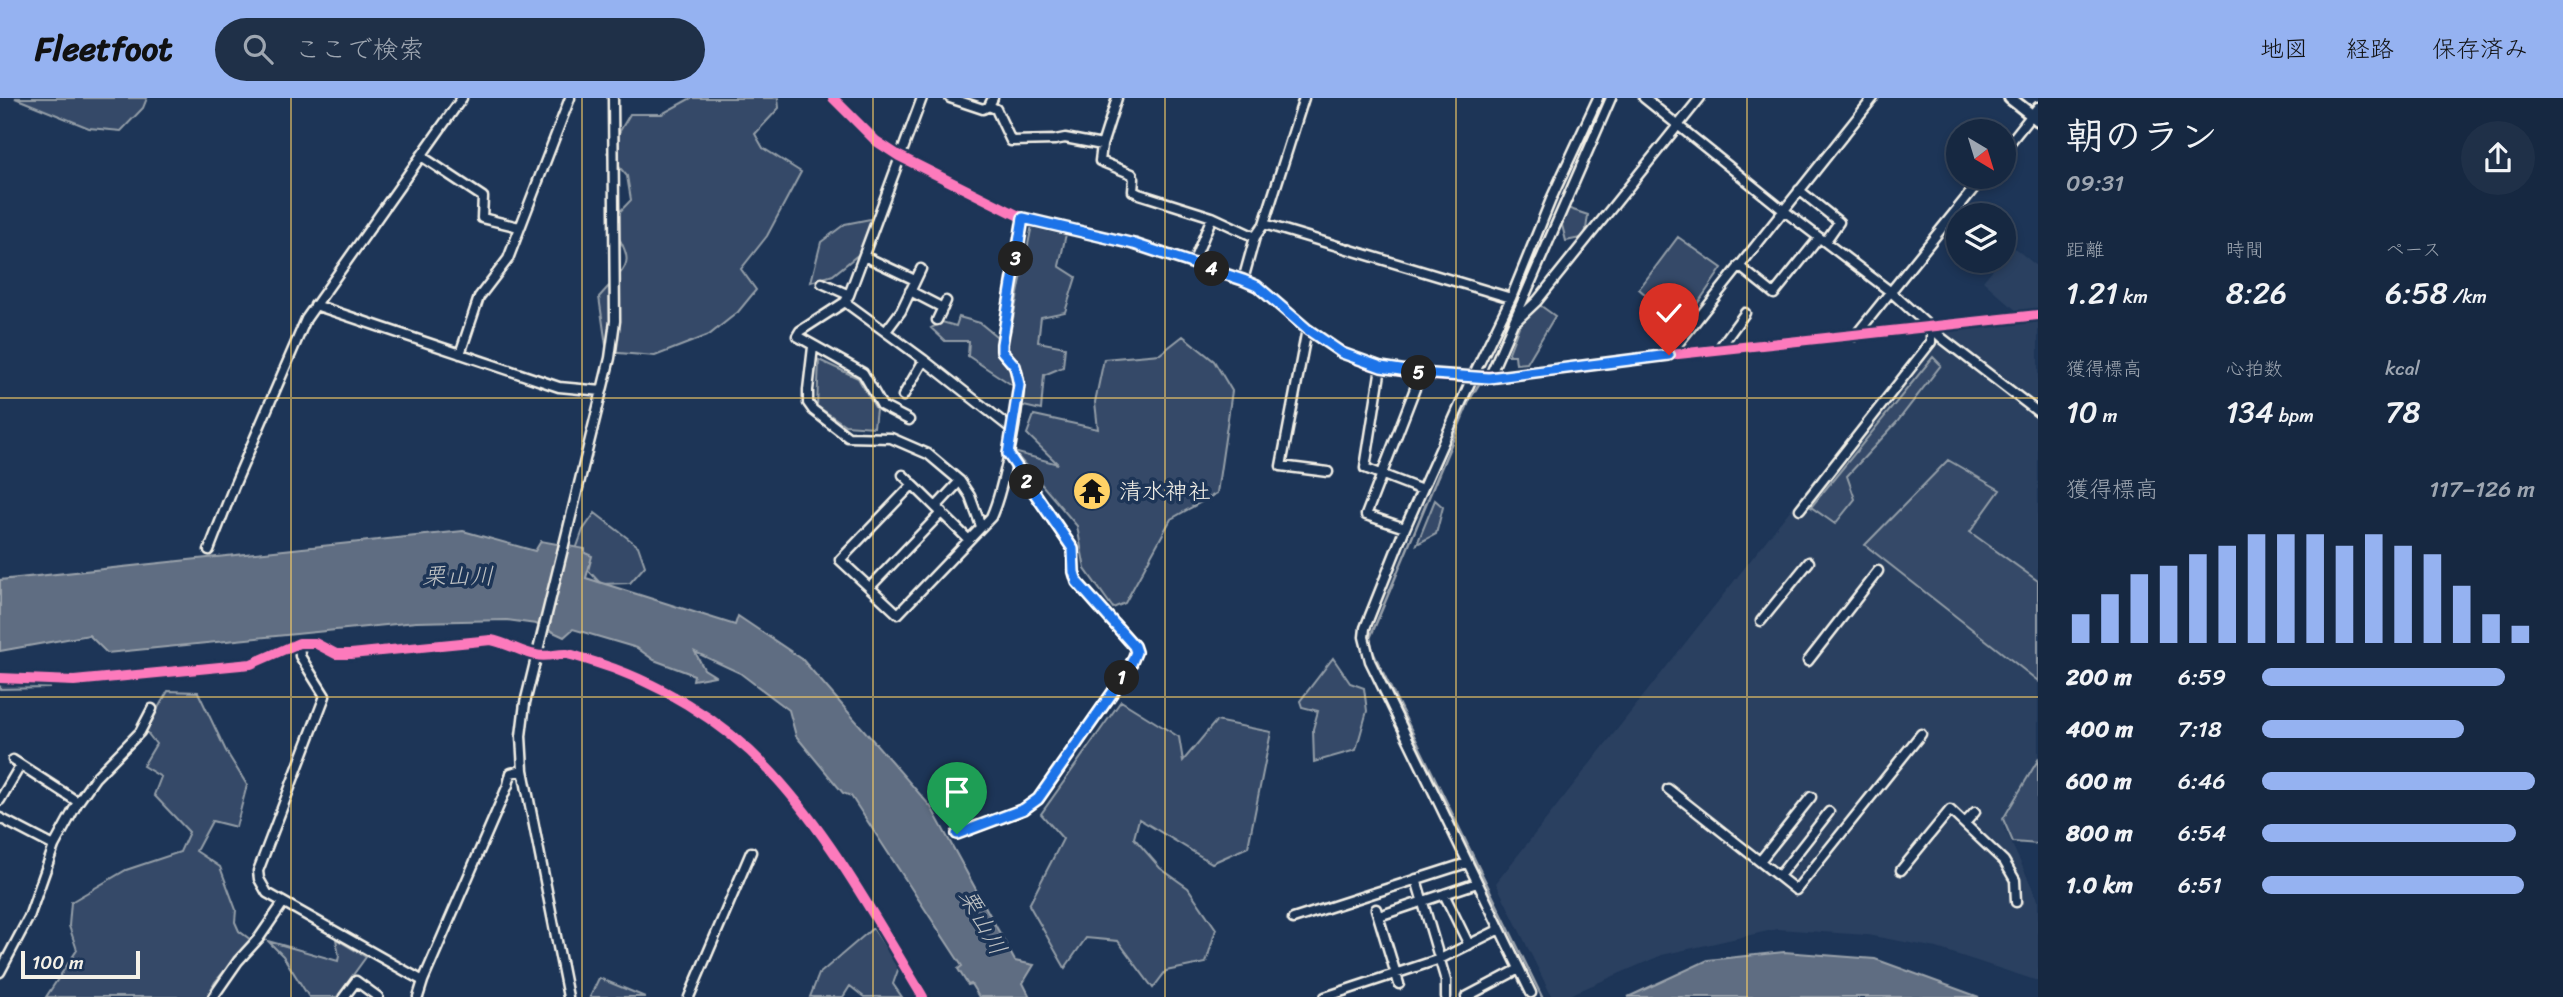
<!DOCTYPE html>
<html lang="ja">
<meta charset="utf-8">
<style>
body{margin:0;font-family:Sriracha,"Klee One",sans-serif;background:#1f3048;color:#f1f3f6;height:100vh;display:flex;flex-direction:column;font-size:26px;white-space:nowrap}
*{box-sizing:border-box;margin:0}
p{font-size:23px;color:#9ea6b1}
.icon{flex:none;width:38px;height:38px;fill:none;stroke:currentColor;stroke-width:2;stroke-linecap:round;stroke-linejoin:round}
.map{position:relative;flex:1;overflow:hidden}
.details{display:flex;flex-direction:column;background:#162841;width:525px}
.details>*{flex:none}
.needle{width:46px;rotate:142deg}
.fabs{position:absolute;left:1946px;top:21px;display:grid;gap:14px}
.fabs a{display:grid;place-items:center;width:70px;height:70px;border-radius:50%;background:#162841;box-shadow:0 4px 10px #0003,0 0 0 2px #35445a;font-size:35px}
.scale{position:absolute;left:21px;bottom:18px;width:119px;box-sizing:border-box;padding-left:7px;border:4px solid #f4f1e8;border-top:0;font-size:19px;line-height:24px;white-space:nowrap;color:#f4f1e8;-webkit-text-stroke:5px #1d3557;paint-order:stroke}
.pin{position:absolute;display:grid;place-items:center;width:60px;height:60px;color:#fff;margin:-72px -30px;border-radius:50% 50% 50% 0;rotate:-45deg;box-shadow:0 0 7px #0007}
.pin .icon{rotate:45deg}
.km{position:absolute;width:35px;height:35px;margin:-18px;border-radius:50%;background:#222;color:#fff;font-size:19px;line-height:35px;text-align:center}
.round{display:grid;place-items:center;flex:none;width:74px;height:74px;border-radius:37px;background:#1f3048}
.headline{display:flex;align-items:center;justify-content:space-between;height:119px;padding:0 28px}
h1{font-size:38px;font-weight:600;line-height:52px}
.metrics{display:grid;grid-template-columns:repeat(3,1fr);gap:10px;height:119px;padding:7px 28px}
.metrics div{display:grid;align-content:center}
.metrics b{font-size:30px;font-weight:600}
.metrics small{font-size:19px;font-weight:400}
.metrics p{font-size:19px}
.chart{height:196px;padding:14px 28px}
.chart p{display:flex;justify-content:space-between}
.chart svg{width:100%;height:126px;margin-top:7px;stroke:#95b2f1;stroke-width:6}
ul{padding:0 28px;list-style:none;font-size:23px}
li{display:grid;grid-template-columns:112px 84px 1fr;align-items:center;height:52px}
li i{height:18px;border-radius:9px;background:#95b2f1}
header{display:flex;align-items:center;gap:42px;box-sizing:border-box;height:98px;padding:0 35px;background:#95b2f1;color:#111}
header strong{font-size:33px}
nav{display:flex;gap:38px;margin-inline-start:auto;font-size:24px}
.search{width:490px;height:63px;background:#1f3048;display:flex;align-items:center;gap:18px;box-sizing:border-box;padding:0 24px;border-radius:38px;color:#9ea6b1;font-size:26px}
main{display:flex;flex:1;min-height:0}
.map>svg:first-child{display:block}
.built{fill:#2a4060}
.green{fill:#354a67;stroke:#949ea8;stroke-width:2}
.water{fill:#5e6d82;stroke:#9aa2ab;stroke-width:2}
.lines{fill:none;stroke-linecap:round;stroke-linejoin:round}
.stream{stroke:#9aa2ab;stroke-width:2.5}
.minor-casing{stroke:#f4f1e8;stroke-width:13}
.major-casing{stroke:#f4f1e8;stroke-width:16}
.minor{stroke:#1d3557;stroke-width:8}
.major{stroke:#1d3557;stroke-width:10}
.cycleway-casing{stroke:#1d3557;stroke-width:15}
.cycleway{stroke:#fd7abc;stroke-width:10}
.route-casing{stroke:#fff;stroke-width:14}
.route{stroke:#1a73e8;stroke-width:9}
.grid{fill:none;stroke:#ffd166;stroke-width:2;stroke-opacity:0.55}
.labels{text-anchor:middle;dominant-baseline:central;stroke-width:7;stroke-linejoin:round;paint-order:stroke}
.poi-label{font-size:23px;fill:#f4f1e8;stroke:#1d3557;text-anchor:start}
.water-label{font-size:24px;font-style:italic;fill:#c0c3c4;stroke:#1d3557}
</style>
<header>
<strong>Fleetfoot</strong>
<div class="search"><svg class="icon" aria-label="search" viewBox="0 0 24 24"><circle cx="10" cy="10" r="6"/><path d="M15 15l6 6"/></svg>ここで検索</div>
<nav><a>地図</a><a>経路</a><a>保存済み</a></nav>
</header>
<main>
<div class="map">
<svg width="2038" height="899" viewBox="0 0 2038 899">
<rect width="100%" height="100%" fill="#1d3557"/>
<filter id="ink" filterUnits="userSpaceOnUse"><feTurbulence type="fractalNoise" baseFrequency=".0143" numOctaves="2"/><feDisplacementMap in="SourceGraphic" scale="14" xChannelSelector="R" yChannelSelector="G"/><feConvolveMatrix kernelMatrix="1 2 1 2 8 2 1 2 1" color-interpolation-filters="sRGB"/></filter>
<g filter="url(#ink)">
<path class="built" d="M2012,148L2038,169V661L2003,727L2038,802V883L1937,850L1867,837L1777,831L1662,857L1565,899H1552L1496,785L1929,236L2009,227L2019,215L1983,183L2000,163H2004V158Z"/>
<path class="green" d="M15,0H147L143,10L121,33L89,30Z
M691,0H778L779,10L755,36L763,50L801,74L767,138L741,171L756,192L738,214L709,237L655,258L607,254L599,199C632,162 635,168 610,124L631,102L627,78L607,55L630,16H662Z
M1567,110L1588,117L1585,139L1566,143L1562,127Z
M875,120L859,156L833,177L811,184L821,144L845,126Z
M1032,127L1066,136L1059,168L1076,179L1065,214L1041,219L1038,244L1065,249L1063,269L1044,277L1041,312L1019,307L1015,289L968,258L969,243H945L931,230L942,224L956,228L959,219L980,225L996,238L1010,235Z
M1678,139L1722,170L1682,228L1639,191Z
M1530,200L1555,218L1527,265L1516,266L1515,257H1508Z
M1183,238L1214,263L1232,293L1217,395L1171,421L1125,505L1113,510L1085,471L1077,428L1014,354L1058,366L1027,336L1034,317L1098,331L1095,304L1104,261L1160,256Z
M1933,259L1941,267L1897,324L1847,378L1855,401L1835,426L1811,409Z
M819,262L858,280L876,311L874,329L845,327L817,308Z
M1948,362L2000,392L1970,434L2038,483V583L1865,447Z
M1435,402L1443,409L1436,436L1417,446Z
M595,415L638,448L645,468L630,485L601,486L574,457L583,432Z
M1333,560L1350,585L1364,590L1367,613L1356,652L1314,664L1313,631L1318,613L1302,609L1300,603Z
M0,584L49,586V590L0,591Z
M168,593L198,594L226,653L247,687L236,729L212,723L196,753L220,769L236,812L235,824L239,833L251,842L215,884L207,899H46L77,852L69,828L71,804L126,772L180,754L189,734L154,697L161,679L143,668L156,646L145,632Z
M1121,603L1179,639L1183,663L1216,623L1271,634L1248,749L1212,765L1139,721L1134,740L1160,770L1188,790L1216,831L1206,865L1166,873L1153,890L1118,843L1086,840L1065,870L1029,807L1063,741L1041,716Z
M2038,662V746L2013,744L2003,721Z
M873,830L899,869L893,886L902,899H864L850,888L843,899H810L819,876Z
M336,841L366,859L337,899H309L283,858L268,843L338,863L339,858Z
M599,880L645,899H590Z"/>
<path class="water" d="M463,433L535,453L541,443L585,451V455L592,458L586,480L735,527L738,518L802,561L931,709L1015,863L1034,867L1023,885L1030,899H979L971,886L968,887L958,871L962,868L851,698L843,695L796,638L789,612L740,575L695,554L704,571L715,578L693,582L694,577L654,562L637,550L573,531L564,539L536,526L507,522L416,524L107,555L89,537L0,553V482Z
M1784,854L1875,861L1979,899H1628L1708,862Z"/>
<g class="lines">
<path class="stream" d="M1591,35L1607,0
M1482,281L1470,301L1370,540L1373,554L1542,899"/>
<defs>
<path id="minor" d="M833,0L876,43L899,58L1023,120L1134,146L1243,182C1263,191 1278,206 1294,220C1319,241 1347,261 1380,269C1476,293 1573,267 1669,257C1792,243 1915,231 2038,217
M950,0L983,11L989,8L993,0
M1117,0L1102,47L1100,63L1132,76L1134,81L1133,93L1139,96L1212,119L1255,139
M1644,0L1783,112L1891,194L1943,241L2038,314
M989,8L996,11L1011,43L1055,42L1065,40L1102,47
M2004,52L2038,9
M421,58L483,99L482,120L519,129
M1799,92L1839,124L1825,144
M1264,126L1511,200
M864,158L915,182
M1193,165L1212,119
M1739,168L1774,196L1819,140
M1243,182L1255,139L1264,126L1304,0
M822,185L849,197
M910,193L943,210
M845,204L924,262L1013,332
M315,207L559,289L602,293
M937,222L946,203
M1517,222L1537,203L1700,0
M1307,231L1281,368L1328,374
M886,233L901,213L921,171
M1855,238L1983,79
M813,249L808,292V305L813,312L848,339L891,340L928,356L960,383L970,398L981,428
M1718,252L1745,215
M460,256L479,199L508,161L570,0
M1669,257L1873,0
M1381,269L1365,370L1422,392
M1489,280L1611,0
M903,298L924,262
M909,322L882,308L863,275L797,238L800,233L845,204L849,197L922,0
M903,377L968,441
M913,386L840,462L898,516L991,419C1002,395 1024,298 1017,275C1015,266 1008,261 1002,253V246L1023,120
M936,409L960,383
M1800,411L1931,244V229
M1405,430L1366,417L1421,275
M209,452L234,388L306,221L462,0
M870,489L942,414
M1761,523L1809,464
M299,545L300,558L325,598L258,773L259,781L267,795L423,883
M1808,563L1878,473
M13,662L78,704
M1668,691L1796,792L1921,636
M0,702L20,668
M0,720L54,748
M1965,725L1975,714
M957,736L1024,711L1038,701L1129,571L1136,554L1134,548L1077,484L1074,474L1073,451L1008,356
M1760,763L1811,699
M1901,772L1950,712L2004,763L2015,782L2016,804
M1779,778L1829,714
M1416,781L1446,883V899
M1444,796L1469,847
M1376,811L1399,886
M1379,818L1477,785
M1293,821L1467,765
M0,874L29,819L54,748L78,704L95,680L140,634L152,611
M1531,895L1370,563L1364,539L1365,530L1405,430L1472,280L1511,200L1552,99L1598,0
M213,899L238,863L259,840L283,805
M344,899L356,883L378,899
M418,899L423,883L508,687L511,675L523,672
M568,899L523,672L521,638L525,605L610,260L615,223L613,0
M689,899L751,754
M1325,899L1440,861L1500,831
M1466,899L1519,871"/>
<path id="major" d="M2010,0L2038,22"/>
</defs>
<use href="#minor" class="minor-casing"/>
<use href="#major" class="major-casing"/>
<use href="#minor" class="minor"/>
<use href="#major" class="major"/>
<defs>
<path id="cycleway" d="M833,0L876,43L899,58L1023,120L1134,146L1243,182C1263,191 1278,206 1294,220C1319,241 1347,261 1380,269C1476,293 1573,267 1669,257C1792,243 1915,231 2038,217
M0,580L74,583L251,566L299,545H315L336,556H351L491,542C507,545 520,554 536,557C547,560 557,555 567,556C574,557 581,560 588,562C656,582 723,622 772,675C832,740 877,823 923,899"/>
</defs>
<use href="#cycleway" class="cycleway-casing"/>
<use href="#cycleway" class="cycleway"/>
</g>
</g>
<g class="lines" filter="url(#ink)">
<defs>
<path id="route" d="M957,736L1024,711L1038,701L1129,571L1136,554L1134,548L1077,484L1074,474L1073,451L1008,356L1019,287L1015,268L1002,253V246L1023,120L1134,146L1243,182L1257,188L1307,231L1342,255L1381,269L1420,275L1489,280L1669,257"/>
</defs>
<use href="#route" class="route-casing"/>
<use href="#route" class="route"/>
</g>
<path class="grid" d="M291,0V899M582,0V899M873,0V899M1165,0V899M1456,0V899M1747,0V899M0,300H2038M0,599H2038"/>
<defs>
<symbol id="temple-disc" viewBox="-11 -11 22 22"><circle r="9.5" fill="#ffd166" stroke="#1d3557"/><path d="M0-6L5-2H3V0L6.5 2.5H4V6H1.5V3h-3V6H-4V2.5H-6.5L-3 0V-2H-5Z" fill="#111"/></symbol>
</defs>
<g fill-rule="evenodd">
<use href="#temple-disc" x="1070" y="371" width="44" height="44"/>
</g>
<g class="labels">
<g class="poi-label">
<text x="1119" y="393">清水神社</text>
</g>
<g class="water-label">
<text x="458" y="478">栗山川</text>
<text transform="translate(983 824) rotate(61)">栗山川</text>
</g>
</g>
</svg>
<div class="fabs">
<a><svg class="needle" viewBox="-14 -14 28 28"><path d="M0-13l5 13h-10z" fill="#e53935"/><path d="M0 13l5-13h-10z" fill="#9ea6b1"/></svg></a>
<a><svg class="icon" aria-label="layers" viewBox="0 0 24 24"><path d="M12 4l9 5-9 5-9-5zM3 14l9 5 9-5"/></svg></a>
</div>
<div class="scale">100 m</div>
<div class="pin" style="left:957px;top:736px;background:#1e9e55"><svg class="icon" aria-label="arrive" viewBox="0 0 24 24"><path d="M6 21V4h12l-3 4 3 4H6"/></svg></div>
<div class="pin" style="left:1669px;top:257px;background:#d93025"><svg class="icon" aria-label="check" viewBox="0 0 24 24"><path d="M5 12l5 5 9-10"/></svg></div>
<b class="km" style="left:1122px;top:580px">1</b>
<b class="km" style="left:1027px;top:384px">2</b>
<b class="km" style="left:1016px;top:161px">3</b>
<b class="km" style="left:1212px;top:171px">4</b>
<b class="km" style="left:1419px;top:275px">5</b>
</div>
<section class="details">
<div class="headline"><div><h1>朝のラン</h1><p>09:31</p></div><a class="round"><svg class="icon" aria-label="share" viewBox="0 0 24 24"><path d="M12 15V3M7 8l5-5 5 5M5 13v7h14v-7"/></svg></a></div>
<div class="metrics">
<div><p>距離</p><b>1.21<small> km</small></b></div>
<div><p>時間</p><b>8:26</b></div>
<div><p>ペース</p><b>6:58<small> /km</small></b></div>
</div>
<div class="metrics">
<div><p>獲得標高</p><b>10<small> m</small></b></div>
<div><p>心拍数</p><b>134<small> bpm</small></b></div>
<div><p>kcal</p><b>78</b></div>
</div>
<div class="chart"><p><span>獲得標高</span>117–126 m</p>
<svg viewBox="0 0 160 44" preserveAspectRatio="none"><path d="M5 44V34M15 44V27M25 44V20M35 44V17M45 44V13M55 44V10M65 44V6M75 44V6M85 44V6M95 44V10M105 44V6M115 44V10M125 44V13M135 44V24M145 44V34M155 44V38"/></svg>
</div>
<ul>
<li><b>200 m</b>6:59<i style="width:89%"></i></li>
<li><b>400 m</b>7:18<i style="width:74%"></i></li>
<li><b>600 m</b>6:46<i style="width:100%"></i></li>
<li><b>800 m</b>6:54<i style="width:93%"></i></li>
<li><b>1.0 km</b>6:51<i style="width:96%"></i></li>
</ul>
</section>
</main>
